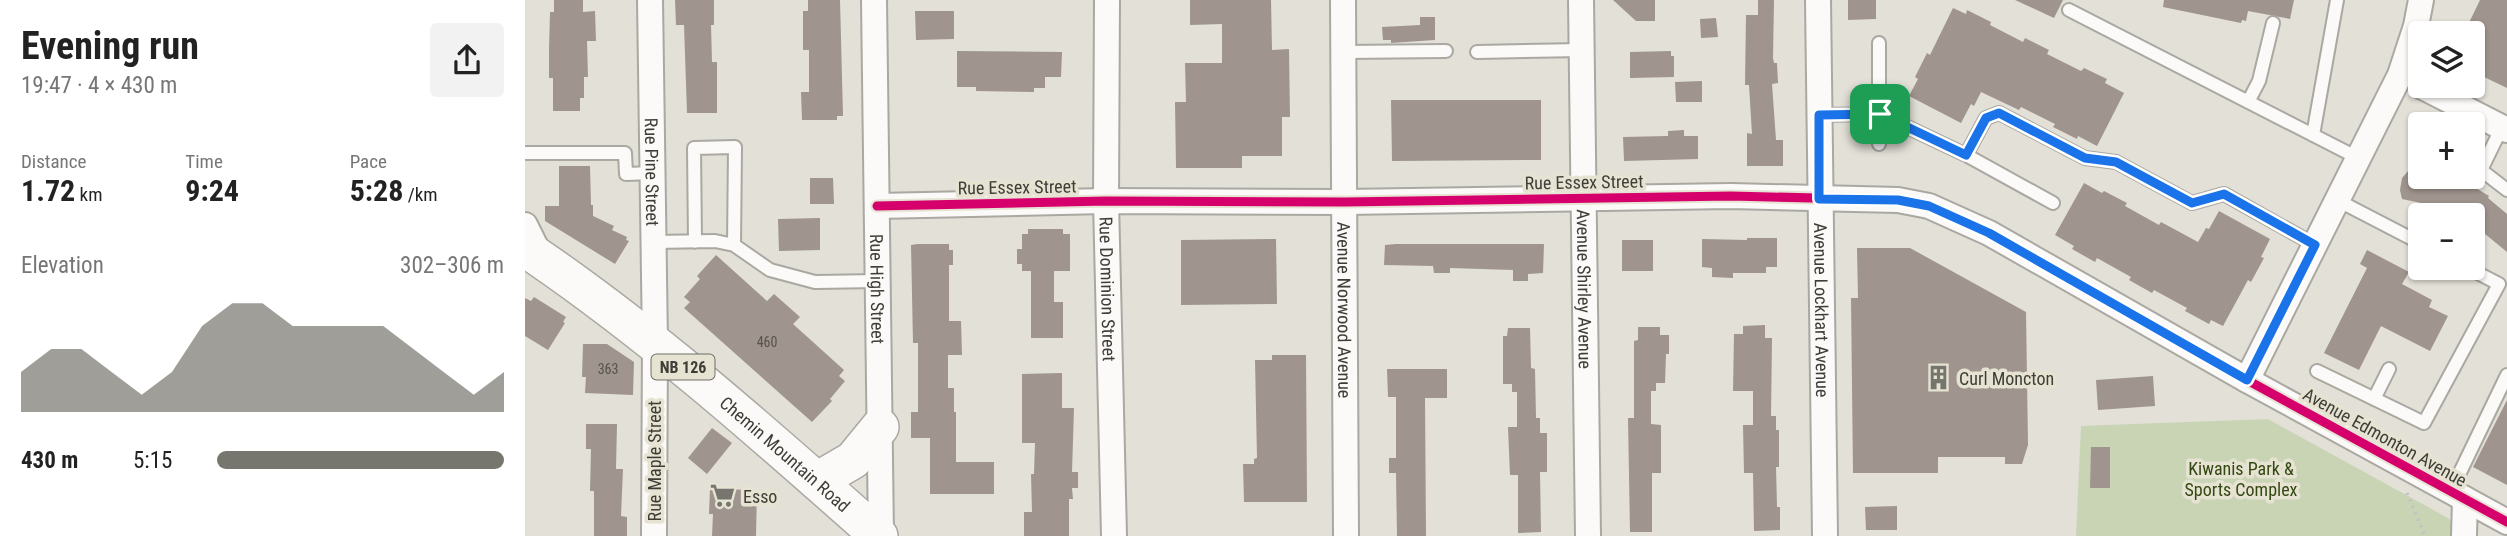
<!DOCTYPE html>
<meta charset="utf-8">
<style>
body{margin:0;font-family:"Roboto Condensed",sans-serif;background:#f2f2f2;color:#222;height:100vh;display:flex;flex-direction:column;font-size:26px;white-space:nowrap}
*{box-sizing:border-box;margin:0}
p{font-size:23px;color:#767676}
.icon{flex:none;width:38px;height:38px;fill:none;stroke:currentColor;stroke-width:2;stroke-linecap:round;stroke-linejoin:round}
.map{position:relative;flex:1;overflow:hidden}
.drawer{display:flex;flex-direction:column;background:#fff;width:525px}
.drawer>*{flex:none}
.tools{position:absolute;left:1883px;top:21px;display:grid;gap:14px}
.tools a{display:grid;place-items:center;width:77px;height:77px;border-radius:7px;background:#fff;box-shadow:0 2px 5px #0004;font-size:35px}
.pin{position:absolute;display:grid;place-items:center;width:60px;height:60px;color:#fff;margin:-30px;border-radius:14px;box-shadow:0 4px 10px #0006}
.round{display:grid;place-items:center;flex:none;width:74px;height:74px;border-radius:7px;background:#f2f2f2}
.summary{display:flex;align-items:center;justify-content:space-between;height:119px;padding:0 21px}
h1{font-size:38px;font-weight:700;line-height:52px}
.figures{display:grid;grid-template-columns:repeat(3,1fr);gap:10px;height:119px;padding:7px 21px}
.figures div{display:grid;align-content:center}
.figures b{font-size:30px;font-weight:700}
.figures small{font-size:19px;font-weight:400}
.figures p{font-size:19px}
.chart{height:196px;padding:14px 21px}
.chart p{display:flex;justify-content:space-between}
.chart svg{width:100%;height:126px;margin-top:7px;fill:#77766e;opacity:.7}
ul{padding:0 21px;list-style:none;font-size:23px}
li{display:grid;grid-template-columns:112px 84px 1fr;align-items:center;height:52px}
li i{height:18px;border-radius:9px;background:#77766e}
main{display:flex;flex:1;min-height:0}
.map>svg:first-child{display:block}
.green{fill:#c9d4b5}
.building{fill:#9f948e}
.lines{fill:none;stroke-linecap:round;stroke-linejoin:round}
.service-casing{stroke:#a9a8a1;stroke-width:16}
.minor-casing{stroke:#a9a8a1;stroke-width:28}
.primary-casing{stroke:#a9a8a1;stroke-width:40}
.path{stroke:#c2c1be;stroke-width:3.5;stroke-dasharray:2 5;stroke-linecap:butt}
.service{stroke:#fbfaf9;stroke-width:12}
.minor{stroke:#fbfaf9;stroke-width:24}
.primary{stroke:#fbfaf9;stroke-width:37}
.cycleway-casing{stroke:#e6e3d3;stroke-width:13}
.cycleway{stroke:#d6006c;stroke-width:9}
.route-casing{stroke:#fff;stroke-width:14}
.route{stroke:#1a73e8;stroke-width:9}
.labels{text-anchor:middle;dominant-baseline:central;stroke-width:7;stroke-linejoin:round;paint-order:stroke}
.number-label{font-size:14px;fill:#56534c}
.shield{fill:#e6e3d3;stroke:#706f65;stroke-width:2}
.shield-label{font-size:16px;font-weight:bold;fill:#3e3d36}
.street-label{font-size:18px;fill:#3e3d36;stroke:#e6e3d3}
.poi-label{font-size:18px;fill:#3e3d36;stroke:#e6e3d3;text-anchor:start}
.park-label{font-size:18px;fill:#344811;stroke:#e6e3d3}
</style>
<main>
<section class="drawer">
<div class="summary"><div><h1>Evening run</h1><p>19:47 · 4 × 430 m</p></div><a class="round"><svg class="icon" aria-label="share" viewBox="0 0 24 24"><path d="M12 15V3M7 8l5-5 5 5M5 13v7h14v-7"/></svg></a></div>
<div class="figures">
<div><p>Distance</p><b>1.72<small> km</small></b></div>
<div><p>Time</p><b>9:24</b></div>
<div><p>Pace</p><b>5:28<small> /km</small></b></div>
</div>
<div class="chart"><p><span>Elevation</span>302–306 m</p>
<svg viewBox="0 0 160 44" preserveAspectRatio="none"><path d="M0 44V30L10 22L20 22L30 30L40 38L50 30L60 14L70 6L80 6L90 14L100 14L110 14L120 14L130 22L140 30L150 38L160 30V44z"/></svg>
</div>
<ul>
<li><b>430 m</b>5:15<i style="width:100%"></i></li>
</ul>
</section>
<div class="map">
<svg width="1982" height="536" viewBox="0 0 1982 536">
<rect width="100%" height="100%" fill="#e2e0d7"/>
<path class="green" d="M1743,419L1923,518L1934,529V536H1551L1556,426Z"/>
<path class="building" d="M29,0H58V12L70,11L71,41H62L63,77H59V98H55V111H28V78H24V50L25,12H29Z
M150,0H189V25H186L187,62H192V113H162L159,25H151Z
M283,0H315L318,116H312V120H277L276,92H284V50H278V11H283Z
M665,0H746L747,50L764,49L765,117H757V156H717V168H651L650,102H661L660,63H697V24L665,25Z
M1088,0H1130V21H1111Z
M1233,0H1249L1248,58L1249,63H1252L1253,83L1247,84L1251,140H1258V166H1222V133L1227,134L1224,85H1220L1221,15H1233Z
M1323,0H1351V19L1323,20Z
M1490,0H1538L1529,18Z
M1639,0H1769L1765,19L1723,11L1721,21L1717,20L1716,23L1638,7Z
M1955,0H1982V88L1957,76L1958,71L1948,66V33H1939Z
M1428,8L1441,14L1442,10L1466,22L1465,25L1498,42L1500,38L1524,50L1522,54L1556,71L1559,68L1582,79L1580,83L1599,93L1572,146L1553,136L1552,139L1528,127L1530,124L1496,107L1494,110L1456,92L1449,106L1446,104L1436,123L1384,96L1393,79L1390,77L1402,53L1405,55Z
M390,11H429V39L391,40Z
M895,17H910V40L866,43V40H858L857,27L895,25Z
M1191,18L1193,37L1176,38L1175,19Z
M432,51L537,52L536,77H520V88H509V92L451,91V87H432Z
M1146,51V56H1149V77L1105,78V52Z
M1177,81V102H1151L1150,82Z
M866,100H1016V160L867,161Z
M1159,130V136H1173V159L1099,161L1098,137L1143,136V131Z
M34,166H65L66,205H68V216L89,226L87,230L102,237L101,240L104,241L90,264L20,221V206H34Z
M1884,170L1895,173V177H1924L1941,182L1964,196L1963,198L1982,214V252L1948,224V215H1908L1910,206L1877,199L1875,190L1877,178Z
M285,178H308L309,204H285Z
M1559,183L1577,193L1579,191L1602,203L1600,206L1634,225L1636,222L1673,242L1681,228L1684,229L1694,211L1745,239L1736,257L1739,258L1726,282L1723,280L1698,326L1686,320L1684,324L1660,311L1662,308L1629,290L1627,293L1604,280L1606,277L1572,258L1570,262L1547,249L1549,246L1530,235Z
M295,218V250L254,251L253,219Z
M503,229H538V234H545V271H529V302H538V338H506V271H497V264H492V249H497V234H503Z
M1222,238H1252V267H1241V273H1208V278L1187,277V268L1177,267V239L1222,240Z
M751,239L752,304L656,305V240Z
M1097,240H1128V271H1097Z
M393,244H424V250H428V265H424V321H436L437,355H423V388H429V412H431V462H469V494H405V438H386V412H393V343H388L386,245Z
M871,244H1019L1018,273L1003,274V281H988V270L925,268V273H909L908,266L859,265L860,245Z
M1332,248H1385L1501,312L1503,445L1497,464H1480V457H1413V473H1328L1326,298H1333Z
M1842,250L1884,272L1877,284L1907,300L1904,307L1923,316L1905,351L1856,326L1834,370L1799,353L1842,268L1835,264Z
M191,255L242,301L249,294L275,317L268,324L319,370L314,376L320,381L305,399L307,401L287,422L159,308L165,302L159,297L175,279L172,276Z
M9,297L41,317L38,322L40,323L23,350L0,336V298L6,301Z
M1240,325V338H1247L1246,416H1251V430H1254V467H1251L1252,507H1255V530L1229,531L1228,473H1219L1218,425H1228V391H1208L1209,334H1218V326Z
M1113,327H1135V335H1144V354H1141L1140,383H1131V391H1126V424L1136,425V473H1127V532H1105L1103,418H1109V341L1113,340Z
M983,328H1005L1006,368L1010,369L1011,418H1015V433H1022V472H1015L1016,532L993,533V475H985L983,427H992V392H987V384H978V336H982Z
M58,344H82L109,362L108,395L60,393L61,377H57Z
M747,355H781L782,502H719L718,464H729V459L732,458L730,360H747Z
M862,369H922V398H900L901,536H872L871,473H864V458H871V397H863Z
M537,373V408H549L547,472H553V488H547L548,499H544V536H499V512H507L506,474H509L510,443H497V374Z
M1628,376L1630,406L1573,410L1571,380Z
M1982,400V485L1948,467Z
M61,424H92L91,469H98L96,516L102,517V536H69V491H65L66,449H61Z
M187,428L207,443L182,474L163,458Z
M1566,447H1585V488H1565Z
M185,489L232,490L231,536H187L188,514H184Z
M1372,506V530H1341L1340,507Z"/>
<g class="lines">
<defs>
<path id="service" d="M1544,10L1833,158
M819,52L921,51
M952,52L1057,50
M1723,102L1734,81L1748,23
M1294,115L1355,114L1441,155L1528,203
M1788,135L1812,0
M1354,144V43
M1892,148L1895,149
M0,153H100L101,174L128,173
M1441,155L1461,118L1474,113L1560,158L1591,162L1667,203L1699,194L1790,245
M1948,167L1956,170L1982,190
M1956,170L1977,127
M1812,200L1895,243
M128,242L190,241L209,245L245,270L290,282L353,281
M170,242L169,148L210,147L209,245
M1792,371L1899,423L1974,284L1943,268
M1849,399L1864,369
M1926,491L1982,375"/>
<g id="minor">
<path id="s1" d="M125,0L130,344L129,536"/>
<path id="s2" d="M349,0L356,536"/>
<path id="s3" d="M582,0L581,201L589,536"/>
<path id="s4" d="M818,0L821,536"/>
<path id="s5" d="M1056,0L1063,536"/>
<path id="s6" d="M1293,0L1300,536"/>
<path d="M1896,86L1982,130"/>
<path d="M352,206L581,201L820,202L1206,196L1373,200L1404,206L1464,233L1722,380L1982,522"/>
<path d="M0,225L17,259"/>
<path d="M1722,380L1875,75L1891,26L1896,0"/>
<path d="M1939,536L1940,499"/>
</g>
<g id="primary">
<path id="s7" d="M0,248C126,333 240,435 354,536"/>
<path d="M292,481L328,460L355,427"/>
</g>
</defs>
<use href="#service" class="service-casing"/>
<use href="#minor" class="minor-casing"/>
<use href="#primary" class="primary-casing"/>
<path class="path" d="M1882,493L1900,536"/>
<use href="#service" class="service"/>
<use href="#minor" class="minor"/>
<use href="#primary" class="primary"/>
<defs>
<path id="cycleway" d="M352,206L581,201L820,202L1206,196L1373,200L1404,206L1464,233L1722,380L1982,522"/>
</defs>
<use href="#cycleway" class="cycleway-casing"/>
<use href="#cycleway" class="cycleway"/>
</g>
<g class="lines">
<defs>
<path id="route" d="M1474,113L1560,158L1591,162L1667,203L1699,194L1790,245L1722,380L1464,233L1404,206L1373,200L1294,199V115L1355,114L1441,155L1461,118Z"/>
</defs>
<use href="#route" class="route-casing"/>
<use href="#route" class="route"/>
</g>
<defs>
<symbol id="building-bare" viewBox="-9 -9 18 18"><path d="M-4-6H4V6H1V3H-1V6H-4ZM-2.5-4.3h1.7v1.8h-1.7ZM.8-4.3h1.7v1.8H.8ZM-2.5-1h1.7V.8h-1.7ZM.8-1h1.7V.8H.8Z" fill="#77766e" stroke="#e6e3d3" stroke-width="2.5" paint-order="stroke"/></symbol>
<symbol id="supermarket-bare" viewBox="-9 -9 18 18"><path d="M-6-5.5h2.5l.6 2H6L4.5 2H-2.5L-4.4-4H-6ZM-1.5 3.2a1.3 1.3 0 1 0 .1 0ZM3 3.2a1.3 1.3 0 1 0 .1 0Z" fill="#77766e" stroke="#e6e3d3" stroke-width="2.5" paint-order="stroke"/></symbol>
</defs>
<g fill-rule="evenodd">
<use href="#building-bare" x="1396" y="360" width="35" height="35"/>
<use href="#supermarket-bare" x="180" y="478" width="35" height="35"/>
</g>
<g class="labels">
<g class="number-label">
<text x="242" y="342">460</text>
<text x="83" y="369">363</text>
</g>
<rect class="shield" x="126.5" y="354.5" width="63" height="25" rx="5"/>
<g class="shield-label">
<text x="158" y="367">NB 126</text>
</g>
<g class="street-label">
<text stroke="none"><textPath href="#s1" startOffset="172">Rue Pine Street</textPath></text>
<text transform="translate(1059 182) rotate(-1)">Rue Essex Street</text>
<text transform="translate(492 187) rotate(-1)">Rue Essex Street</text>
<text stroke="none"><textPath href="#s2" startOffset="289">Rue High Street</textPath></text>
<text stroke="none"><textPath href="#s3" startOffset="289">Rue Dominion Street</textPath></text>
<text stroke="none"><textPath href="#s5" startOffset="289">Avenue Shirley Avenue</textPath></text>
<text stroke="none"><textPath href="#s4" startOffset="310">Avenue Norwood Avenue</textPath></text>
<text stroke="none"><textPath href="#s6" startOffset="310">Avenue Lockhart Avenue</textPath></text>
<text transform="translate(1860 437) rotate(29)">Avenue Edmonton Avenue</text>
<text stroke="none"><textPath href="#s7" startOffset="332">Chemin Mountain Road</textPath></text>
<text transform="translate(129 461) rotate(-90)">Rue Maple Street</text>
</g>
<g class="poi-label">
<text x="1434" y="378">Curl Moncton</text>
<text x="218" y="496">Esso</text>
</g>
<g class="park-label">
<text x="1716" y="468">Kiwanis Park &amp;<tspan x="1716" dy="21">Sports Complex</tspan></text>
</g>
</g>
</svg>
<div class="tools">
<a><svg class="icon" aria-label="layers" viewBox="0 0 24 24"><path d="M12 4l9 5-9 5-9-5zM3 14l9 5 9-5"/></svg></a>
<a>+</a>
<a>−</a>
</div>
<div class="pin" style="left:1355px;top:114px;background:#1e9e55"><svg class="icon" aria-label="arrive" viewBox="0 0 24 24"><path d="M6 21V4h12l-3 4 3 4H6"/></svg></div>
</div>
</main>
